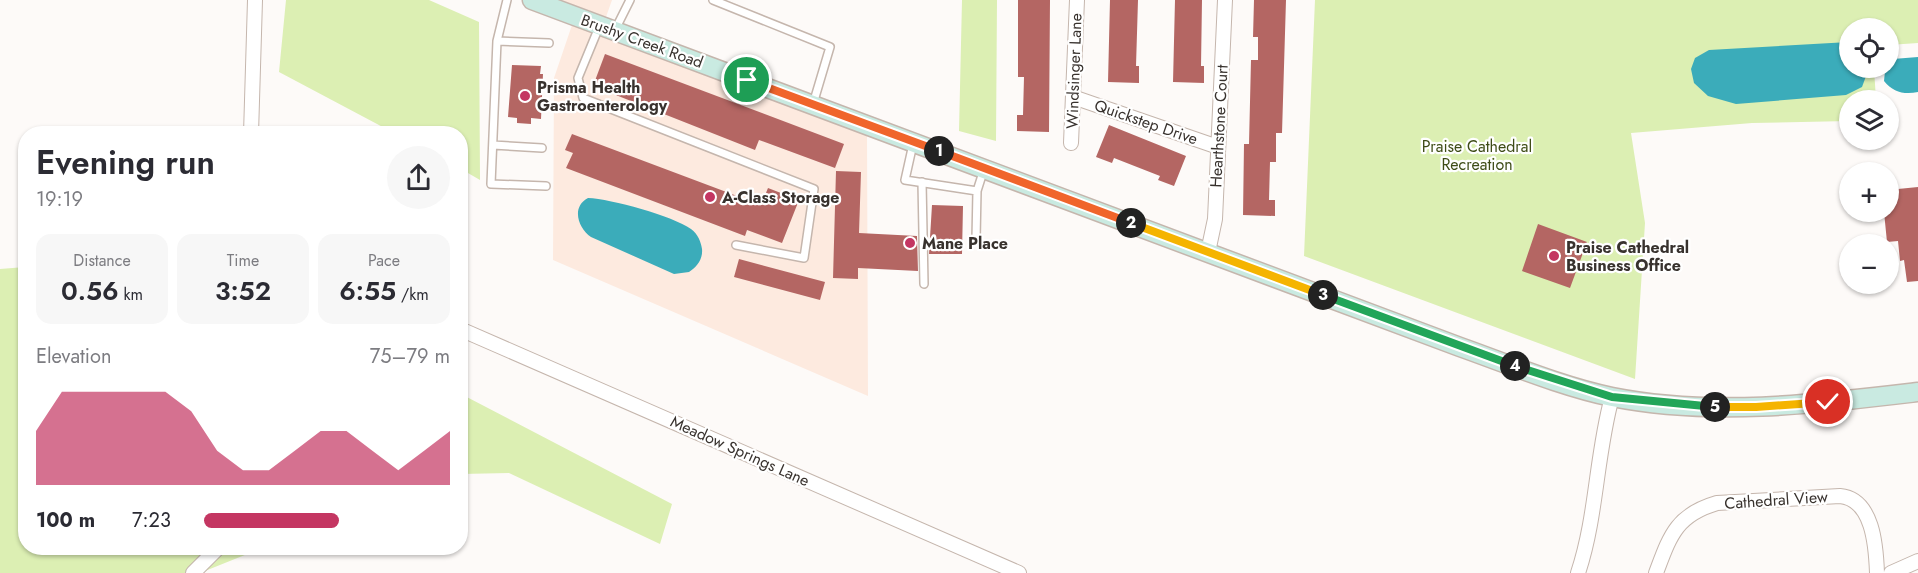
<!DOCTYPE html>
<meta charset="utf-8">
<style>
body{margin:0;font-family:Jost,sans-serif;background:#f7f7f7;color:#2b2b33;height:100vh;display:flex;flex-direction:column;font-size:22px;white-space:nowrap}
*{box-sizing:border-box;margin:0}
p{font-size:20px;color:#7c7c81}
.icon{flex:none;width:33px;height:33px;fill:none;stroke:currentColor;stroke-width:2;stroke-linecap:round;stroke-linejoin:round}
.map{position:relative;flex:1;overflow:hidden}
.sheet{position:absolute;left:18px;top:126px;width:450px;height:429px;display:flex;flex-direction:column;background:#fff;border-radius:24px;box-shadow:0 2px 4px #0004}
.sheet>*{flex:none}
.tools{position:absolute;left:1839px;top:18px;display:grid;gap:12px}
.tools a{display:grid;place-items:center;width:60px;height:60px;border-radius:50%;background:#fff;box-shadow:0 2px 4px #0004;font-size:30px}
.pin{position:absolute;display:grid;place-items:center;width:51px;height:51px;color:#fff;margin:-26px;border:3px solid #fff;border-radius:50%;box-shadow:0 2px 6px #0007}
.km{position:absolute;width:30px;height:30px;margin:-15px;border-radius:50%;background:#222;color:#fff;font-size:16px;line-height:30px;text-align:center}
.round{display:grid;place-items:center;flex:none;width:63px;height:63px;border-radius:32px;background:#f7f7f7}
.summary{display:flex;align-items:center;justify-content:space-between;height:102px;padding:0 18px}
h1{font-size:33px;font-weight:600;line-height:45px}
.figures{display:grid;grid-template-columns:repeat(3,1fr);gap:9px;height:102px;padding:6px 18px}
.figures div{display:grid;align-content:center;border-radius:15px;background:#f7f7f7;text-align:center}
.figures b{font-size:26px;font-weight:600}
.figures small{font-size:16px;font-weight:400}
.figures p{font-size:16px}
.chart{height:168px;padding:12px 18px}
.chart p{display:flex;justify-content:space-between}
.chart svg{width:100%;height:108px;margin-top:6px;fill:#c43662;opacity:.7}
ul{padding:0 18px;list-style:none;font-size:20px}
li{display:grid;grid-template-columns:96px 72px 1fr;align-items:center;height:45px}
li i{height:15px;border-radius:8px;background:#c43662}
.map>svg:first-child{display:block}
.built{fill:#fdeadf}
.green{fill:#dcefb3}
.water{fill:#3bacba}
.building{fill:#b46663}
.lines{fill:none;stroke-linecap:round;stroke-linejoin:round}
.lane-casing{stroke:#c5b6ad;stroke-width:10}
.street-casing{stroke:#c5b6ad;stroke-width:16}
.secondary-casing{stroke:#c5b6ad;stroke-width:21}
.lane{stroke:#fff;stroke-width:7}
.street{stroke:#fff;stroke-width:14}
.secondary{stroke:#c9eae1;stroke-width:18}
.split-1-casing{stroke:#fff;stroke-width:12}
.split-2-casing{stroke:#fff;stroke-width:12}
.split-3-casing{stroke:#fff;stroke-width:12}
.split-4-casing{stroke:#fff;stroke-width:12}
.split-5-casing{stroke:#fff;stroke-width:12}
.split-6-casing{stroke:#fff;stroke-width:12}
.split-1{stroke:#f0652b;stroke-width:8}
.split-2{stroke:#f0652b;stroke-width:8}
.split-3{stroke:#f5b400;stroke-width:8}
.split-4{stroke:#22a559;stroke-width:8}
.split-5{stroke:#22a559;stroke-width:8}
.split-6{stroke:#f5b400;stroke-width:8}
.poi-dot{fill:#c43662;stroke:#fff;stroke-width:2}
.labels{text-anchor:middle;dominant-baseline:central;stroke-width:4.5;stroke-linejoin:round;paint-order:stroke}
.street-label{font-size:16px;fill:#38322e;stroke:#fff}
.poi-label{font-size:16px;font-weight:bold;fill:#38322e;stroke:#fff;text-anchor:start}
.park-label{font-size:16px;fill:#3e4c16;stroke:#fff}
</style>
<div class="map">
<svg width="1918" height="573" viewBox="0 0 1918 573">
<rect width="100%" height="100%" fill="#fdfaf8"/>
<path class="built" d="M560,0H612L606,17Z
M572,25L867,134L868,396L553,260L554,78Z"/>
<path class="green" d="M286,0H429L479,22L480,180L461,169L460,134L394,133L279,72Z
M962,0H997L996,141L959,131Z
M1315,0H1918V43L1889,45L1888,28H1850V68H1874L1876,100H1850L1849,121L1752,123L1631,133L1645,223L1635,379L1304,256Z
M25,267L26,548H262L200,573H0V269Z
M461,394L672,504L660,544L509,473L461,474Z"/>
<path class="water" d="M1849,42L1850,68H1869L1862,87L1846,95L1736,104L1708,96L1694,83L1691,69L1695,58L1709,50Z
M1918,57V92C1904,95 1893,92 1884,81L1885,71L1893,59Z
M588,198C611,199 673,216 691,229C698,234 701,242 702,249C703,259 697,267 689,272L674,274L591,237C578,228 571,207 588,198Z"/>
<path class="building" d="M1018,0H1050L1049,132L1017,131V115H1023L1024,77H1018Z
M1110,0H1138L1136,66H1139V83L1108,82Z
M1175,0H1202L1201,66H1204V83L1173,82Z
M1254,0H1286L1282,133H1276V162H1270L1269,200H1275V216L1243,215L1244,144H1249L1251,60H1258V37H1253Z
M605,54L844,144L835,168L759,140L755,150L593,86Z
M512,65L541,66L540,74H543L541,119L531,118V124L517,123V118L508,117Z
M1109,125L1186,156L1174,186L1158,180L1160,176L1114,158L1112,163L1096,157Z
M572,134L761,205L768,188L799,200L782,243L747,230L745,236L566,168L573,153L565,150Z
M836,171L861,172L859,233L917,236L918,271L858,268V279L833,278Z
M1918,187V281L1907,282L1904,260L1900,261L1898,241L1887,242L1884,212H1888V190Z
M932,205L963,206L962,254H929Z
M1538,224L1587,242L1570,288L1522,271Z
M739,259L825,282L820,300L734,277Z"/>
<g class="lines">
<defs>
<path id="lane" d="M507,0L497,41L491,184L546,186
M713,0L830,47L813,104
M599,27L578,78L583,98L814,189L804,258L736,245
M615,30L630,0
M497,41L549,43
M913,144L905,180L977,191L984,169
M493,145L542,148
M922,182L924,284
M976,239L977,191"/>
<path id="street" d="M1073,97L1218,147
M251,134L255,0
M1071,143L1077,0
M1208,252L1215,219L1225,0
M460,329L1019,573
M193,573L218,548
M1578,573C1597,516 1596,455 1612,397
M1656,573C1670,536 1676,515 1717,503L1840,496C1873,499 1876,546 1877,573
M1891,573L1918,561"/>
<path id="secondary" d="M532,0L1460,347C1508,364 1563,387 1612,397C1713,417 1817,404 1918,392"/>
</defs>
<use href="#lane" class="lane-casing"/>
<use href="#street" class="street-casing"/>
<use href="#secondary" class="secondary-casing"/>
<use href="#lane" class="lane"/>
<use href="#street" class="street"/>
<use href="#secondary" class="secondary"/>
</g>
<g class="lines">
<defs>
<path id="split-1" d="M747,80L939,151"/>
<path id="split-2" d="M939,151L1131,223"/>
<path id="split-3" d="M1131,223L1323,295"/>
<path id="split-4" d="M1323,295L1515,366"/>
<path id="split-5" d="M1515,366L1612,397L1715,407"/>
<path id="split-6" d="M1715,407H1756L1828,402"/>
</defs>
<use href="#split-1" class="split-1-casing"/>
<use href="#split-2" class="split-2-casing"/>
<use href="#split-3" class="split-3-casing"/>
<use href="#split-4" class="split-4-casing"/>
<use href="#split-5" class="split-5-casing"/>
<use href="#split-6" class="split-6-casing"/>
<use href="#split-1" class="split-1"/>
<use href="#split-2" class="split-2"/>
<use href="#split-3" class="split-3"/>
<use href="#split-4" class="split-4"/>
<use href="#split-5" class="split-5"/>
<use href="#split-6" class="split-6"/>
</g>
<g class="poi-dot">
<circle cx="525" cy="96" r="6"/>
<circle cx="710" cy="197" r="6"/>
<circle cx="910" cy="243" r="6"/>
<circle cx="1554" cy="256" r="6"/>
</g>
<g class="labels">
<g class="street-label">
<text transform="translate(642 41) rotate(20)">Brushy Creek Road</text>
<text transform="translate(1074 71) rotate(-88)">Windsinger Lane</text>
<text transform="translate(1146 122) rotate(19)">Quickstep Drive</text>
<text transform="translate(1219 126) rotate(-87)">Hearthstone Court</text>
<text transform="translate(740 451) rotate(24)">Meadow Springs Lane</text>
<text transform="translate(1776 500) rotate(-4)">Cathedral View</text>
</g>
<g class="poi-label">
<text x="537" y="87">Prisma Health<tspan x="537" dy="18">Gastroenterology</tspan></text>
<text x="722" y="197">A-Class Storage</text>
<text x="922" y="243">Mane Place</text>
<text x="1566" y="247">Praise Cathedral<tspan x="1566" dy="18">Business Office</tspan></text>
</g>
<g class="park-label">
<text x="1477" y="146">Praise Cathedral<tspan x="1477" dy="18">Recreation</tspan></text>
</g>
</g>
</svg>
<div class="tools">
<a><svg class="icon" aria-label="locate" viewBox="0 0 24 24"><circle cx="12" cy="12" r="6"/><path d="M12 2v4M12 18v4M2 12h4M18 12h4"/></svg></a>
<a><svg class="icon" aria-label="layers" viewBox="0 0 24 24"><path d="M12 4l9 5-9 5-9-5zM3 14l9 5 9-5"/></svg></a>
<a>+</a>
<a>−</a>
</div>
<div class="pin" style="left:747px;top:80px;background:#1e9e55"><svg class="icon" aria-label="arrive" viewBox="0 0 24 24"><path d="M6 21V4h12l-3 4 3 4H6"/></svg></div>
<div class="pin" style="left:1828px;top:402px;background:#d93025"><svg class="icon" aria-label="check" viewBox="0 0 24 24"><path d="M5 12l5 5 9-10"/></svg></div>
<b class="km" style="left:939px;top:151px">1</b>
<b class="km" style="left:1131px;top:223px">2</b>
<b class="km" style="left:1323px;top:295px">3</b>
<b class="km" style="left:1515px;top:366px">4</b>
<b class="km" style="left:1715px;top:407px">5</b>
<section class="sheet">
<div class="summary"><div><h1>Evening run</h1><p>19:19</p></div><a class="round"><svg class="icon" aria-label="share" viewBox="0 0 24 24"><path d="M12 15V3M7 8l5-5 5 5M5 13v7h14v-7"/></svg></a></div>
<div class="figures">
<div><p>Distance</p><b>0.56<small> km</small></b></div>
<div><p>Time</p><b>3:52</b></div>
<div><p>Pace</p><b>6:55<small> /km</small></b></div>
</div>
<div class="chart"><p><span>Elevation</span>75–79 m</p>
<svg viewBox="0 0 160 44" preserveAspectRatio="none"><path d="M0 44V22L10 6L20 6L30 6L40 6L50 6L60 14L70 30L80 38L90 38L100 30L110 22L120 22L130 30L140 38L150 30L160 22V44z"/></svg>
</div>
<ul>
<li><b>100 m</b>7:23<i style="width:55%"></i></li>
</ul>
</section>
</div>
